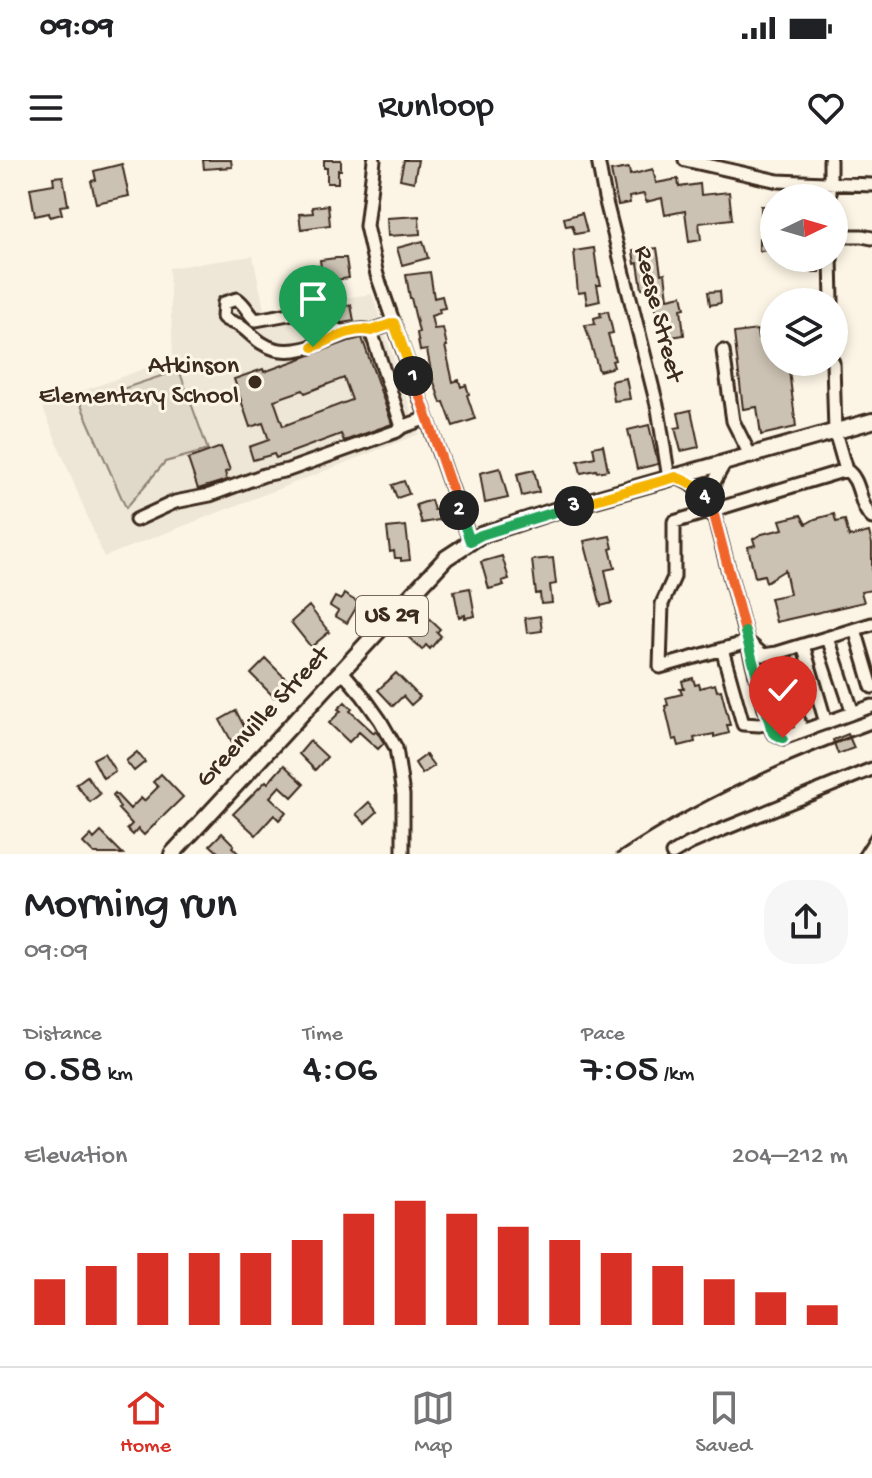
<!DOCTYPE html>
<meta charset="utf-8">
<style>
body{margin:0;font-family:"Gochi Hand",sans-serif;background:#f6f6f6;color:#202124;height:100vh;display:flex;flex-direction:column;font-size:30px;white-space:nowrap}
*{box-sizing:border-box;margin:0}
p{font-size:26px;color:#757577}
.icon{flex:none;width:44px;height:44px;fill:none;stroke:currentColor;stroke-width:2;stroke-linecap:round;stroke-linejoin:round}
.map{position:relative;height:694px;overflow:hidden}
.side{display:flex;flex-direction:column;background:#fff;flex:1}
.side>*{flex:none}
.needle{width:52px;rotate:85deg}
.fabs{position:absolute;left:760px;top:24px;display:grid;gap:16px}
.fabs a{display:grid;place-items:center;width:88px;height:88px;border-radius:50%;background:#fff;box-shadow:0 4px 12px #0003;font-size:40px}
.pin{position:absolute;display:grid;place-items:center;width:68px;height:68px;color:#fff;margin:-82px -34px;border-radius:50% 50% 50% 0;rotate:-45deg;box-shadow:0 0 8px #0007}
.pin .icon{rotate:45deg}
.km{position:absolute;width:40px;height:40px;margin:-20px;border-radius:50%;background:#222;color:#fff;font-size:22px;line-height:40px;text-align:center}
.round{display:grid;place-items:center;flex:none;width:84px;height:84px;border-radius:32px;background:#f6f6f6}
.summary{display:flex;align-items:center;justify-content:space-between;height:136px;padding:0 24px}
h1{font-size:44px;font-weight:600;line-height:60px}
.figures{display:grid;grid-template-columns:repeat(3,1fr);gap:12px;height:136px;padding:8px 24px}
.figures div{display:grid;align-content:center}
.figures b{font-size:40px;font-weight:600}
.figures small{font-size:22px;font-weight:400}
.figures p{font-size:22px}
.chart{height:224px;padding:16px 24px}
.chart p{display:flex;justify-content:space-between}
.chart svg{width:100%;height:144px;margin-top:8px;stroke:#d93025;stroke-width:6}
.status{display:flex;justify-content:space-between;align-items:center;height:56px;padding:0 40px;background:#fff;direction:ltr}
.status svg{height:22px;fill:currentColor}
header{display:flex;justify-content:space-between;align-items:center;height:104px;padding:0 24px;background:#fff;font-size:36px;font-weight:600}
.menu{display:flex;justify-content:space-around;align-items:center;height:112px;border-top:2px solid #e0e0e0;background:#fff;font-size:22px;color:#757577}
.menu a{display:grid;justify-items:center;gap:4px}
.menu .active{color:#d93025}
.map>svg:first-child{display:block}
.built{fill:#eee6d6}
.green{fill:#e0d8c8;stroke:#8e8173;stroke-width:2}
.building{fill:#ccc2b3;stroke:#3b2a1e;stroke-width:2;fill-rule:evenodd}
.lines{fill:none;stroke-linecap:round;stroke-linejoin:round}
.minor-casing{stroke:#3b2a1e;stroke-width:17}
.major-casing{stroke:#3b2a1e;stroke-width:20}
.minor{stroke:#fcf5e5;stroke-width:11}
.major{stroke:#fcf5e5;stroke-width:14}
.rail{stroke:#3b2a1e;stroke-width:3}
.split-1-casing{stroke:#fff;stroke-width:16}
.split-2-casing{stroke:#fff;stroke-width:16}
.split-3-casing{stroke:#fff;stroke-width:16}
.split-4-casing{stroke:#fff;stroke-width:16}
.split-5-casing{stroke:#fff;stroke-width:16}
.split-6-casing{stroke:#fff;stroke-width:16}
.split-1{stroke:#f5b400;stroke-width:10}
.split-2{stroke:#f0652b;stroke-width:10}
.split-3{stroke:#22a559;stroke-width:10}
.split-4{stroke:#f5b400;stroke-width:10}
.split-5{stroke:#f0652b;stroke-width:10}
.split-6{stroke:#22a559;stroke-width:10}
.poi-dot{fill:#3b2a1e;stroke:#fcf5e5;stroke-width:3}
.labels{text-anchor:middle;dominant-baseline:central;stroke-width:6;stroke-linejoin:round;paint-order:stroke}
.shield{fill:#fcf5e5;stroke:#75675a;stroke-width:2}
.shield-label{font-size:24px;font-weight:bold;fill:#3b2a1e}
.street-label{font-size:26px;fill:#3b2a1e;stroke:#fcf5e5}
.poi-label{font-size:26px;fill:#3b2a1e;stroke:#fcf5e5;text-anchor:end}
</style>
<div class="status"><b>09:09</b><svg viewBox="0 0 49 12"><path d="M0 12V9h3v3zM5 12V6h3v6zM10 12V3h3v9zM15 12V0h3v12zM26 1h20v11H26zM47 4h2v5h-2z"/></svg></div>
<header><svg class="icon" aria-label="menu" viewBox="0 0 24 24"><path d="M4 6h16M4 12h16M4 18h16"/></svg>Runloop<svg class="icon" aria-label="heart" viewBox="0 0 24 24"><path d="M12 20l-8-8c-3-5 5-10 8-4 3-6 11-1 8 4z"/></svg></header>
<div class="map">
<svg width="872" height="694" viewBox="0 0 872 694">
<rect width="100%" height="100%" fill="#fcf5e5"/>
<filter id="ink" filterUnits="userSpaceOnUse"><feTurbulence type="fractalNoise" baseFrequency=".0125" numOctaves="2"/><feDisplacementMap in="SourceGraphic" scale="16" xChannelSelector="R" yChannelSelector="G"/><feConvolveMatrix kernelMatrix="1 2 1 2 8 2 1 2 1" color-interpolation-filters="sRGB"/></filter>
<g filter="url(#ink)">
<path class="built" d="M253,96L264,149L372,134L419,274L104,397L42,246L173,198L169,108Z"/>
<path class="green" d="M179,210L208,290L165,302L126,348L80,243Z"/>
<path class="building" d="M203,0H231L232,7L204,9Z
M324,0H341V10H338V23H327V8H324Z
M404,0H418L414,22L400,19Z
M122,4L129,36L96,43L91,21L96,20L94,11Z
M629,8L630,15L653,9L656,23L678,19L679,27L700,24L701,35L729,32L732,59L699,63L701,80L689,82L685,51L665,55L662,38L646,42L644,34L629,37L630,43L618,45L611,11Z
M63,16L68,45L60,46L62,54L50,57L49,53L35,56L30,28L54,24L53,17Z
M328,45L330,65L301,69L299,54L313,53L312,47Z
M761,46H774V77H771L772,90L759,91V78L762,77Z
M582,53L587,72L575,74L572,65L566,66L564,58Z
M419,56L420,74L388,76L387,58Z
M423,81L428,98L402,105L397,88Z
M594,88L598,117H599L601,125H597L600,141L587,144L585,132L578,133L574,91Z
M657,88L661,114L665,113L668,138L682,135L685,148L681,149L684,175L665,178L662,156L657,157L652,128L642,129L638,103L635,104L633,91Z
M336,98H346L349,118L323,122L320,100Z
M820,101V112H805L804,102Z
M430,112L434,138L442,136L445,148L439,149L440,153L431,156L434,169L443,168L447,186H445L453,222L459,220L461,227L466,225L469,234L467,235L475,259L453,266L444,242L441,243L432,216L427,190L420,191L417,173L419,172L411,138H410L406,115Z
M720,131L721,143L710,145L708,132Z
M351,145L354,161L342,163L336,160L334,148Z
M608,151L613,173L608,174L615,200L612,201L614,207L599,211L585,165L595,164L594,158L601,156L600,153Z
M757,170L758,179L774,177V202H788L796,267L761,275L757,247L743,249L734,173Z
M362,178L392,264L344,281L341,274L276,298L274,294L253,300L249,287L269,280L263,263L250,267L234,219L263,209L264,212L349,181ZM344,218L352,240L283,266L274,240L303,230L305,233Z
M626,218L630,239L614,241L611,221Z
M691,250L699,287L681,291L675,268L681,267L678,253Z
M649,265L658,304L637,309L628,270Z
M603,285L608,310L597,312L596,310L581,313L578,301L595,297L593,287Z
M221,287L230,310L225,312L227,320L198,329L188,299Z
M500,308L508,338L485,343L480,313Z
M534,310L539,332L522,336L517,314Z
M404,321L409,334L397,338L392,325Z
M431,340L434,350H437L439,360L422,363L416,345Z
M834,354L836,362L845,360L849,377L869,372L872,384V430L861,432L864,442L776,462L770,438L790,434L785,410L766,422L764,415L755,417L748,387L755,385L753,379L762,374L783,369L780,360L801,355L806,364L815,359Z
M406,366L410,400L401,401V398H395L394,391L390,392L387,368Z
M610,376L613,388L610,389L615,408L605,410L612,443L601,446L584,381Z
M502,396L509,419L502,421L504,425L489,429L481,402Z
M553,398L556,424L550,425L552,443L541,444L540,433L536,434L532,400Z
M470,428L475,456L465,458V455L459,457L454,431Z
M344,434L359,443L347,463L335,456L338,451L330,446L335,437L341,440Z
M309,446L329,472L311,487L291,462Z
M422,452L440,469L437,472L441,476L430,489L426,485L422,490L403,472Z
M540,456L542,471L527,473L525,458Z
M266,499L289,522L274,537L251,514Z
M396,513L420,537L411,545L403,536L393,546L378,530Z
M693,518L695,525L699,524L700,528L715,524L717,531L721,530L730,565H727L729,573L714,577V574L694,578L695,582L679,586L677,579L673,580L665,546L668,545L666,538L682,534L680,529H684L682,521Z
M345,542L352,549L350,551L374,573L375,571L379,575L384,583L378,589L359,572L349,582L329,563L341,551L338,549Z
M236,551L249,576L233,584L220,560Z
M848,574L854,588L838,594L833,580Z
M310,581L327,597L315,610L299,594Z
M137,592L145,602L134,611L126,601Z
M104,593L115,611L103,618L93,599Z
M426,595L434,606L422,614L415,603Z
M284,605L304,624L292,637L280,626L270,637L286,652L279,660L274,655L256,675L233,654L266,621L268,623Z
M161,614L183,637L144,675L138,669L133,675L127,669L132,664L118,649L120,648L113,635L115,633L130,649L141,638L144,641L158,627L153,622Z
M87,616L100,634L90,642L76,624Z
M369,642L377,652L365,663L356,654Z
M101,672L123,694H94L83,683L91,675L94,679Z
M222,673L234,685L232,687L239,694H220L210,685Z"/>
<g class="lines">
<defs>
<path id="minor" d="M374,0L366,66L377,115L470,381
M598,0L605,38L658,249L669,319
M685,0L778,21L872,25
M830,38V0
M834,76H862L872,78
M831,98L832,142
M371,171L402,267
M347,173C341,171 333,170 328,165C319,157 318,153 305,151L256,160C248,154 246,145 237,139L224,143L223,157C228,162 233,162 239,165C251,173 259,185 275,189C313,198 345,163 371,171L394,163
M723,191L733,261L751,297
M833,202L835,272L846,310
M724,304L714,322L713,351L768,561L773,573L783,578L872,546
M676,317C699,327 700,330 713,350
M872,358C858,345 862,320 846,310L674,362V417L662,444L660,507L748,482L763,495L777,493L872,464
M136,360L175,342L210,335L264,315L288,310L397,271L402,267L427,258
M855,469L872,527
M828,478L853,553
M803,485L826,563
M722,489L743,564L759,565L769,563
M777,493L802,571
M341,510L363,536L380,560L396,588L403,635V694
M672,694L689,684L719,671L872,609"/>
<path id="major" d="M172,694L446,398L481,375L557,350L872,261"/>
</defs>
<use href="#minor" class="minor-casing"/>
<use href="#major" class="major-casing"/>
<use href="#minor" class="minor"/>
<use href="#major" class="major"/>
<path class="rail" d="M617,694C695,641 784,601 872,569
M858,694L872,672"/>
</g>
</g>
<g class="lines" filter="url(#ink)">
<defs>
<path id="split-1" d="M313,187C331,180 352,166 371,171L394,163L413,216"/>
<path id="split-2" d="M413,216L459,350"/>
<path id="split-3" d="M459,350L470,381L481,375L574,346"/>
<path id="split-4" d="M574,346L676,317L695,325L705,337"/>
<path id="split-5" d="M705,337L713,351L745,472"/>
<path id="split-6" d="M745,472L771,568L773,573L783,578"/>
</defs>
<use href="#split-1" class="split-1-casing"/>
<use href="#split-2" class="split-2-casing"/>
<use href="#split-3" class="split-3-casing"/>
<use href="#split-4" class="split-4-casing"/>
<use href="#split-5" class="split-5-casing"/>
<use href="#split-6" class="split-6-casing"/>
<use href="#split-1" class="split-1"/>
<use href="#split-2" class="split-2"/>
<use href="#split-3" class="split-3"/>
<use href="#split-4" class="split-4"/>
<use href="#split-5" class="split-5"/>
<use href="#split-6" class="split-6"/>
</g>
<circle class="poi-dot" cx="255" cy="222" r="8"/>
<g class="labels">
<rect class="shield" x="356" y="436" width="72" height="40" rx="6"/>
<g class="shield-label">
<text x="392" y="456">US 29</text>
</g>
<g class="street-label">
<text transform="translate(657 154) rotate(76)">Reese Street</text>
<text transform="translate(264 558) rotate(-47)">Greenville Street</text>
</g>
<g class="poi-label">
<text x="239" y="207">Atkinson<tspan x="239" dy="30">Elementary School</tspan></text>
</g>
</g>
</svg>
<div class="fabs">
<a><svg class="needle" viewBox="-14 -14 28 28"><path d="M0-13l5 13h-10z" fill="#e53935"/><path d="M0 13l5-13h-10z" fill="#757577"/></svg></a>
<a><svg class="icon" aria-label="layers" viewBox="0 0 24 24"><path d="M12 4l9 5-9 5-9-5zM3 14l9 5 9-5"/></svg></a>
</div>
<div class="pin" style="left:313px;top:187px;background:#1e9e55"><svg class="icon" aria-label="arrive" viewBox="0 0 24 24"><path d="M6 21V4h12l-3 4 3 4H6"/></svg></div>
<div class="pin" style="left:783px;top:578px;background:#d93025"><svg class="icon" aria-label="check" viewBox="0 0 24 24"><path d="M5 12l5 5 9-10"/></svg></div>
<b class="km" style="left:413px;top:216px">1</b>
<b class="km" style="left:459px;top:350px">2</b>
<b class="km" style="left:574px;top:346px">3</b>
<b class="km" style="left:705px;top:337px">4</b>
</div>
<section class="side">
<div class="summary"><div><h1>Morning run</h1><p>09:09</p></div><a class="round"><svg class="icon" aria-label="share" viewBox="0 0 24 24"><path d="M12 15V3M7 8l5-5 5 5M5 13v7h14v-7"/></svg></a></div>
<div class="figures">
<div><p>Distance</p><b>0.58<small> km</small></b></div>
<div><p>Time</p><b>4:06</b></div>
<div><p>Pace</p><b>7:05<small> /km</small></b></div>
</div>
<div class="chart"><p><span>Elevation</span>204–212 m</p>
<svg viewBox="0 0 160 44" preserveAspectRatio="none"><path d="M5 44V30M15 44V26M25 44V22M35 44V22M45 44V22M55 44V18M65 44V10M75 44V6M85 44V10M95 44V14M105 44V18M115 44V22M125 44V26M135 44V30M145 44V34M155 44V38"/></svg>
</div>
</section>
<nav class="menu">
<a class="active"><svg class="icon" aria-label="home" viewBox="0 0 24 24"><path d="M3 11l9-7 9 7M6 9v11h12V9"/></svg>Home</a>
<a><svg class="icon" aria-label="map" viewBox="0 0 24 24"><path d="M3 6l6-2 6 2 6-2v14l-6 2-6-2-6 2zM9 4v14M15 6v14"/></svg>Map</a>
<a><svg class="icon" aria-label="saved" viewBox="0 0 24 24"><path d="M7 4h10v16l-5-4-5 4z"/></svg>Saved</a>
</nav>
